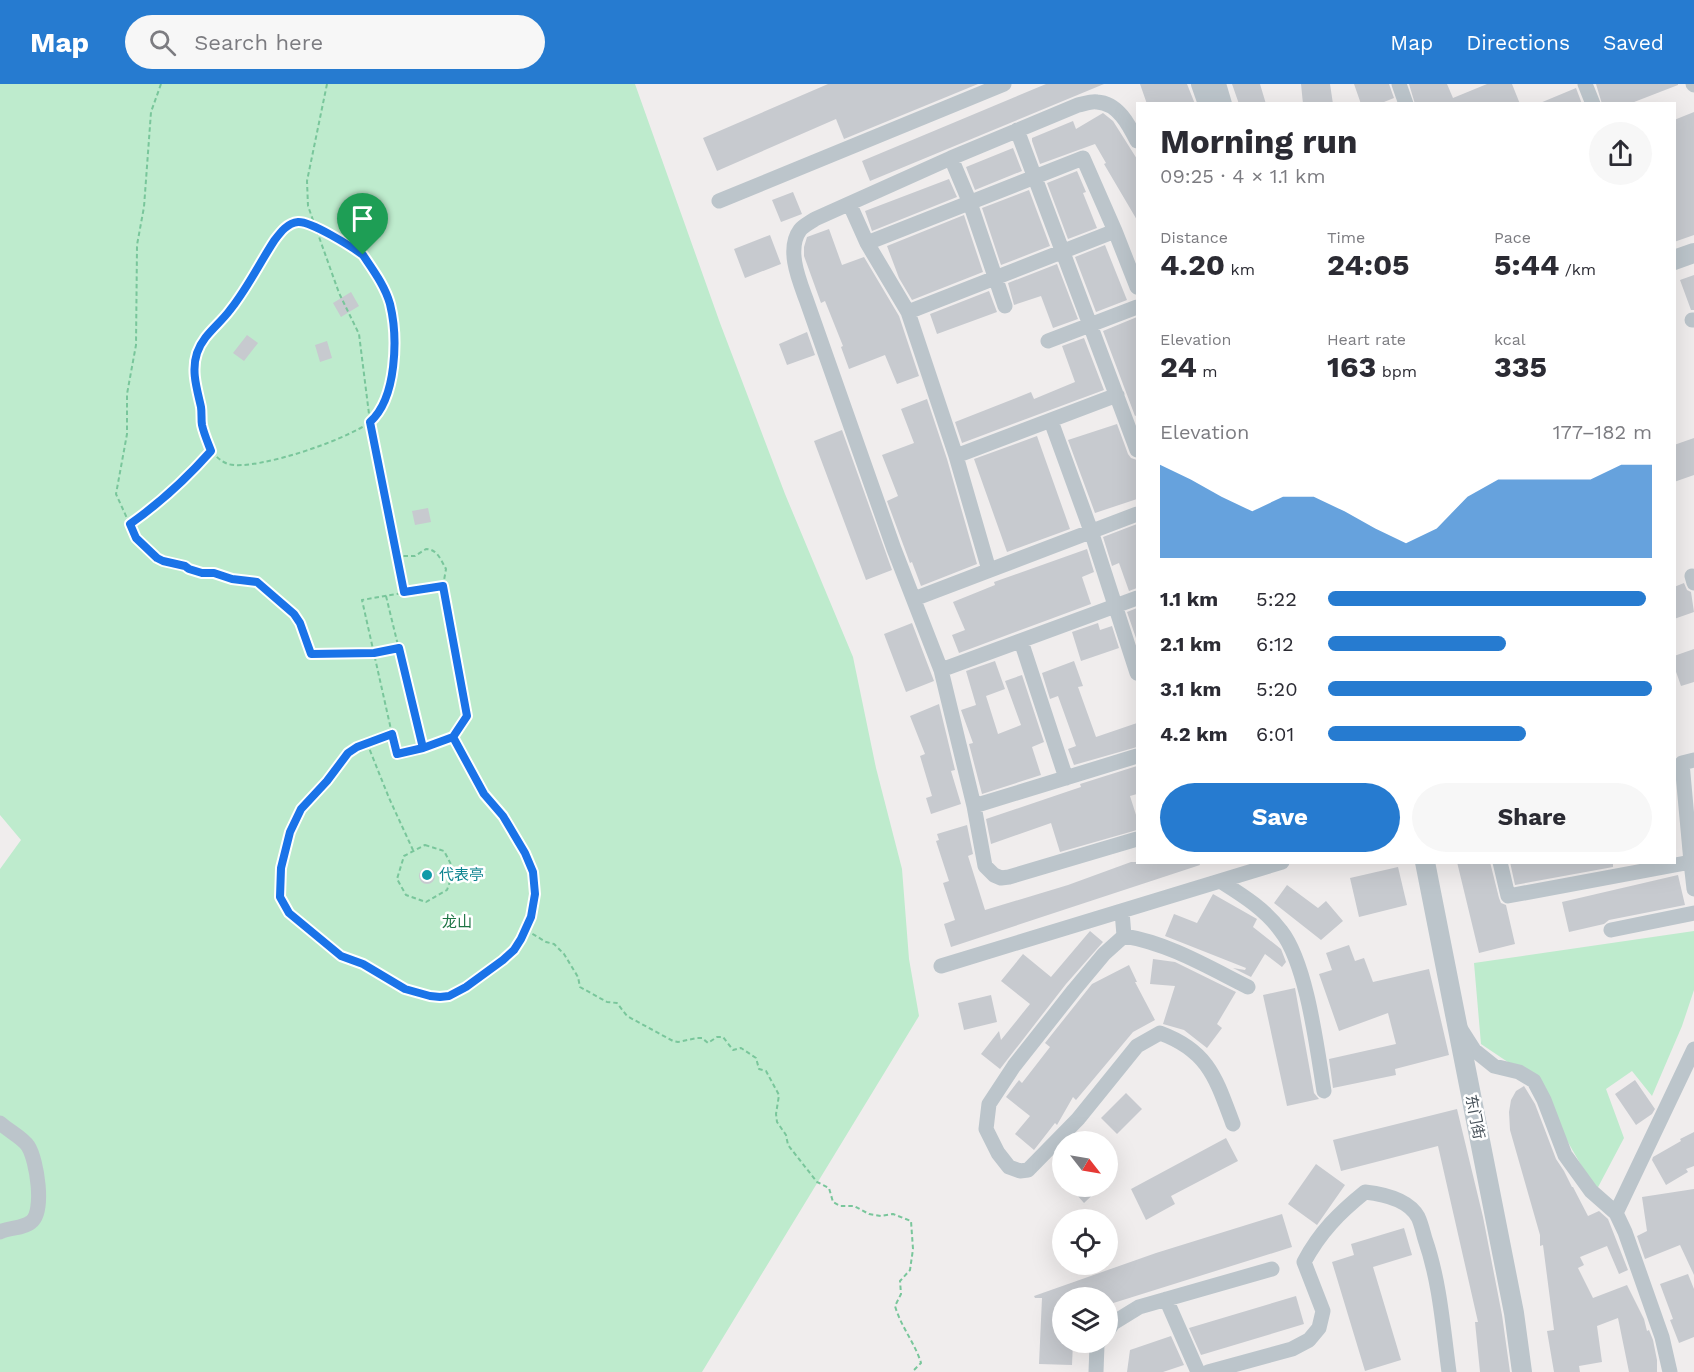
<!DOCTYPE html>
<meta charset="utf-8">
<style>
body{margin:0;font-family:"Work Sans","Noto Sans SC",sans-serif;background:#f7f7f7;color:#2b2b33;height:100vh;display:flex;flex-direction:column;font-size:22px;white-space:nowrap}
*{box-sizing:border-box;margin:0}
p{font-size:20px;color:#7c7c81}
.icon{flex:none;width:33px;height:33px;fill:none;stroke:currentColor;stroke-width:2;stroke-linecap:round;stroke-linejoin:round}
.map{position:relative;flex:1;overflow:hidden}
.drawer{position:absolute;left:1136px;top:18px;width:540px;height:762px;display:flex;flex-direction:column;background:#fff;border-radius:0px;box-shadow:0 6px 24px #0002}
.drawer>*{flex:none}
.needle{width:39px;rotate:121deg}
.buttons{position:absolute;left:1052px;top:1047px;display:grid;gap:12px}
.buttons a{display:grid;place-items:center;width:66px;height:66px;border-radius:50%;background:#fff;box-shadow:0 6px 24px #0002;font-size:30px}
.pin{position:absolute;display:grid;place-items:center;width:51px;height:51px;color:#fff;margin:-62px -26px;border-radius:50% 50% 50% 0;rotate:-45deg;box-shadow:0 0 6px #0007}
.pin .icon{rotate:45deg}
.round{display:grid;place-items:center;flex:none;width:63px;height:63px;border-radius:32px;background:#f7f7f7}
.overview{display:flex;align-items:center;justify-content:space-between;height:102px;padding:0 24px}
h1{font-size:33px;font-weight:700;line-height:45px}
.stats{display:grid;grid-template-columns:repeat(3,1fr);gap:9px;height:102px;padding:6px 24px}
.stats div{display:grid;align-content:center}
.stats b{font-size:30px;font-weight:700}
.stats small{font-size:16px;font-weight:400}
.stats p{font-size:16px}
.chart{height:168px;padding:12px 24px}
.chart p{display:flex;justify-content:space-between}
.chart svg{width:100%;height:108px;margin-top:6px;fill:#267bd0;opacity:.7}
.button{display:flex;gap:12px;margin-top:auto;padding:12px 24px}
.button a{flex:1;height:69px;border-radius:36px;background:#267bd0;color:#fff;font-size:24px;font-weight:700;line-height:69px;text-align:center}
.button a+a{background:#f7f7f7;color:#2b2b33}
ul{padding:0 24px;list-style:none;font-size:20px}
li{display:grid;grid-template-columns:96px 72px 1fr;align-items:center;height:45px}
li i{height:15px;border-radius:8px;background:#267bd0}
header{display:flex;align-items:center;gap:36px;box-sizing:border-box;height:84px;padding:0 30px;background:#267bd0;color:#fff}
header strong{font-size:28px}
nav{display:flex;gap:33px;margin-inline-start:auto;font-size:21px}
.search{width:420px;height:54px;background:#f7f7f7;display:flex;align-items:center;gap:15px;box-sizing:border-box;padding:0 21px;border-radius:33px;color:#7c7c81;font-size:22px}
.map>svg:first-child{display:block}
.green{fill:#beebcd}
.building{fill:#c7cacf}
.lines{fill:none;stroke-linecap:round;stroke-linejoin:round}
.path{stroke:#79c69b;stroke-width:2;stroke-dasharray:4.5 3;stroke-linecap:butt}
.minor{stroke:#bcc5cb;stroke-width:15}
.tertiary{stroke:#bcc5cb;stroke-width:20}
.route-casing{stroke:#fff;stroke-width:12}
.route{stroke:#1a73e8;stroke-width:8}
.culture-dot{fill:#0f9aa8;stroke:#fff;stroke-width:2}
.labels{text-anchor:middle;dominant-baseline:central;stroke-width:5;stroke-linejoin:round;paint-order:stroke}
.culture-label{font-size:15px;fill:#0d838f;stroke:#fff;text-anchor:start}
.park-label{font-size:15px;fill:#1d7444;stroke:#fff}
.street-label{font-size:15px;fill:#475159;stroke:#fff}
</style>
<header>
<strong>Map</strong>
<div class="search"><svg class="icon" aria-label="search" viewBox="0 0 24 24"><circle cx="10" cy="10" r="6"/><path d="M15 15l6 6"/></svg>Search here</div>
<nav><a>Map</a><a>Directions</a><a>Saved</a></nav>
</header>
<div class="map">
<svg width="1694" height="1288" viewBox="0 0 1694 1288">
<rect width="100%" height="100%" fill="#f0eded"/>
<path class="green" d="M0,0H635L720,239L785,410L853,573L876,684L902,785L909,875L919,932L702,1288H0V785L21,756L0,731Z
M1694,847V906L1682,942L1652,1012L1632,987L1606,1005L1624,1054L1596,1107L1565,1053L1545,1003L1481,960L1474,879Z"/>
<path class="building" d="M828,0H978L844,55L836,35L717,87L703,54Z
M1046,0H1104L870,97L862,77Z
M1140,0H1187L1195,20H1147Z
M1232,0H1260L1266,20H1239Z
M1301,0H1330L1333,20H1303Z
M1354,0H1389L1394,14L1379,20H1361Z
M1409,0H1447L1453,14L1487,0H1512L1520,20H1415Z
M1596,0H1678V1L1629,20H1602Z
M1576,4L1582,20H1540V19Z
M1694,28V151L1674,158V36Z
M1103,29L1113,37L1137,75V136L1104,80L1106,79L1095,60L1040,80L1032,57V54L1073,37L1076,45Z
M1013,64L1022,87L975,106L966,83Z
M1077,87L1086,108L1083,109L1097,144L1068,155L1047,99Z
M949,95L957,113L872,147L865,127Z
M1029,106L1050,162L1001,181L982,124Z
M793,108L802,130L781,138L772,116Z
M964,131L983,188L912,216L899,194L887,162Z
M829,145L842,181L864,173L899,232L919,292L897,300L885,271L849,285L841,263L843,262L825,217L821,219L804,172V163L807,153Z
M770,151L781,180L745,194L734,165Z
M1105,161L1127,216L1096,228L1075,173Z
M1057,180L1078,235L1053,244L1041,212L1014,221L1008,199Z
M1694,191V226H1691L1680,196Z
M989,207L997,228L937,250L930,230Z
M351,208L359,222L341,233L333,219Z
M1137,233V331L1135,332L1103,247Z
M807,248L815,271L787,281L779,260Z
M247,251L258,259L244,277L233,269Z
M1084,254L1104,306L962,359L955,338L1031,308L1034,315L1075,298L1062,262Z
M327,257L332,274L320,278L315,261Z
M927,315L947,375L977,480L921,502L912,478L910,479L887,417L898,412L882,371L914,359L901,325Z
M1117,340L1128,370L1131,374L1137,376V415L1095,429L1068,356Z
M842,346L892,486L866,496L814,357Z
M1037,352L1070,445L1007,468L974,375Z
M1694,354V391L1674,398V361Z
M428,424L431,438L415,441L412,427Z
M1137,440V504L1129,507L1119,479L1112,482L1103,453Z
M1087,465L1094,488L1082,493L1091,520L959,569L952,551L965,546L953,518L995,501L994,498Z
M1684,499L1687,506L1691,508L1694,528L1674,535V503Z
M1137,524V557L1127,528Z
M912,539L934,597L906,608L884,550Z
M1098,539L1100,546L1112,542L1119,564L1081,577L1072,548Z
M1694,565V598L1681,602L1674,582V572Z
M995,577L1005,605L986,612L998,650L1021,641L1005,597L1022,591L1044,658L1032,663L1041,691L982,710L969,660L973,659L961,626L976,621L966,587Z
M1074,577L1083,602L1078,603L1096,653L1137,639V663L1074,681L1068,665L1076,662L1058,612L1050,615L1042,589Z
M939,620L955,686L951,687L961,720L931,730L926,714L932,712L920,672L925,670L910,632Z
M1137,682V710L1130,712L1137,734V746L1060,768L1051,739L991,760L986,735L1072,706L1081,703L1080,700Z
M967,741L973,770L968,772L985,826L1068,801L1131,778H1199L1200,781L951,863L944,840L955,836L943,799L949,797L936,757L939,756L937,750Z
M1457,778H1490L1499,814L1501,819L1506,821L1515,860L1479,869Z
M1510,778H1613V783L1515,801Z
M1398,783L1407,821L1359,833L1350,794Z
M419 792a8 8 0 1 1 16 0a8 8 0 1 1-16 0Z
M1678,791L1685,821L1609,836L1604,840L1569,848L1562,818Z
M1287,801L1318,824L1326,817L1343,837L1321,856L1274,819Z
M1213,810L1257,835L1253,843L1281,865L1286,878L1282,883L1265,870L1251,893L1233,884L1245,886L1246,884L1165,852L1174,830L1197,839Z
M1090,847L1103,858L1066,900L1000,985L981,970L999,947L1001,956L1030,920L1001,897L1023,870L1051,893Z
M1349,861L1355,877L1364,874L1373,898L1429,885L1449,971L1395,985L1396,991L1333,1004L1329,975L1396,960L1388,929L1339,947L1319,890L1332,886L1326,869Z
M1153,875L1175,878L1236,908L1217,940L1222,944L1207,964L1184,946L1163,940L1175,902L1150,900Z
M1129,881L1137,898H1135L1155,936L1133,948L1076,1016L1073,1013L1057,1041L1055,1039L1034,1066L1015,1050L1030,1032L1006,1013L1019,996L1022,999L1050,963L1045,959L1092,900Z
M1295,904L1314,1009L1319,1015L1287,1022L1263,911Z
M991,911L997,938L964,946L958,919Z
M1635,996L1655,1025L1652,1030L1636,1041L1615,1010Z
M1524,1002L1535,1020L1556,1075L1564,1087L1572,1103H1573L1588,1132L1599,1127L1608,1135L1628,1186L1619,1190L1607,1162L1580,1173L1584,1181L1578,1184L1593,1214L1627,1201L1644,1235L1647,1247L1649,1246L1653,1256L1657,1276V1288H1629L1618,1234L1597,1242L1602,1278L1579,1282L1580,1288H1554L1547,1247L1554,1246L1543,1161L1540,1162V1151L1510,1046L1509,1028L1511,1016L1516,1007Z
M1126,1009L1142,1025L1117,1050L1101,1034Z
M1457,1025L1483,1133L1502,1231L1510,1288H1480L1475,1238H1478L1438,1062L1341,1087L1333,1056Z
M1694,1048V1082L1686,1085L1688,1088L1666,1101L1652,1076L1653,1073L1681,1057L1680,1055Z
M1226,1054L1238,1077L1171,1112L1175,1120L1146,1136L1131,1105Z
M1316,1080L1345,1101L1317,1141L1288,1120Z
M1069,1102H1102L1084,1119Z
M1694,1105V1191L1680,1161L1645,1175L1637,1152L1647,1147L1642,1113Z
M1282,1130L1292,1163L1107,1221V1214H1062V1258H1073L1072,1281L1039,1280L1042,1214H1035L1034,1212L1156,1169Z
M1404,1144L1412,1171L1373,1183L1401,1276L1365,1287L1332,1178L1354,1171L1351,1160Z
M1688,1190L1694,1205V1253L1679,1259L1670,1236L1673,1235L1660,1200Z
M1296,1212L1304,1240L1201,1271L1189,1244Z
M1171,1252L1184,1281L1163,1288H1127L1130,1266Z"/>
<g class="lines">
<path class="path" d="M161,0L151,28L144,123L137,161L136,261L127,310V350L116,410L136,454L157,474L202,489H214L232,495L257,498L294,530L300,539L311,570C331,576 378,568 399,564
M327,0L307,97L308,122L339,209L359,250L370,338L403,508
M298,138C310,139 321,147 331,152C382,178 390,209 394,263C395,285 392,315 377,332C359,353 254,388 228,380C215,375 210,365 206,353C203,343 203,333 201,322C197,305 191,286 197,268C201,256 210,249 218,240C233,225 247,206 256,189C264,175 271,158 282,146C287,142 292,140 298,138Z
M130,440C160,419 187,395 211,367
M396,472H415L426,465C437,465 441,476 446,485L443,502
M386,512L423,664
M392,650L397,670L423,664L453,653L484,710L503,732L518,755L533,788L535,810L531,833L521,855L514,866L503,876L458,908L440,913L430,912L405,905L363,880L341,872L289,829L280,813L281,784L290,748L301,725L327,697L348,669L356,663Z
M392,650L362,516L443,502L467,632L453,653
M367,659L389,714L413,766
M425,761L444,767L454,786L447,806L426,818L406,811L397,795L404,772Z
M526,846L546,858L554,860L564,870L578,893L580,903L607,918L617,919L627,932L673,957L678,958L697,954H702L708,959L717,953H723L733,966L741,964L756,974L759,985L766,987L779,1011L776,1030L777,1038L786,1051L788,1061L817,1098L829,1104L833,1118L840,1122H854L869,1130L881,1132L893,1130L911,1137L913,1165L910,1186L900,1197L901,1210L895,1222C901,1243 915,1259 921,1279L912,1288"/>
<path class="minor" d="M1399,0L1406,20
M1585,0L1593,20
M1693,0L1694,1
M1017,46L1137,366
M1137,57C1129,41 1118,19 1097,18C1091,17 1084,20 1078,21L951,74L815,135C811,138 803,142 800,146C786,165 799,196 806,215L894,465L941,586L974,722L985,782L994,791L1001,794L1009,793L1137,755
M951,74L970,119L1005,222
M719,117L1004,0
M850,121L867,159L908,228L956,372L989,486
M867,159L1083,74L1115,147L1137,203
M908,228L1115,147
M1692,236H1694
M1048,257L1137,223
M1051,337L1091,447L1137,589
M956,372L1117,311
M1692,492L1694,499
M914,515L1137,430
M1021,557L1066,694
M941,586L1137,514
M974,722L1137,672
M1500,778L1508,812L1691,778L1682,679L1694,676
M1691,778L1694,805
M1220,797C1242,811 1265,825 1281,847C1307,880 1317,965 1324,1007
M1122,827L1124,852L1104,870L1074,906L1014,982L989,1020L986,1045L998,1069L1009,1083L1020,1087L1028,1086L1078,1035L1137,962L1160,949C1209,967 1216,995 1233,1040
M1611,846L1694,829
M1124,852C1168,859 1208,883 1248,903
M941,882L1282,778
M1460,944L1474,966L1494,982L1519,988L1534,997L1544,1016L1565,1071L1591,1107L1616,1129L1625,1148L1662,1253L1670,1288
M0,1039C9,1047 23,1054 28,1062C37,1076 45,1128 31,1138C23,1145 9,1143 0,1148
M1616,1129L1694,965
M1166,1215L1198,1288
M1107,1248L1113,1239L1139,1223L1272,1185
M1096,1288L1097,1261L1099,1258
M1208,1288L1292,1265L1309,1256L1319,1244L1323,1227L1304,1178C1320,1148 1339,1129 1365,1108C1383,1110 1408,1115 1418,1133C1421,1139 1423,1148 1425,1155C1440,1198 1443,1244 1449,1288"/>
<path class="tertiary" d="M1201,0L1208,20
M1216,0L1222,20
M1674,176L1694,169
M1425,778L1514,1229L1522,1288"/>
</g>
<g class="lines">
<defs>
<path id="route" d="M363,171C352,163 311,137 298,138C287,139 280,149 274,157C259,180 247,205 230,226C219,241 203,251 197,269C191,287 197,305 201,323C202,329 201,335 202,341C204,350 208,359 211,367C187,394 160,419 130,440L136,454L157,474L163,477L185,482L189,485L202,489H214L232,495L257,498L294,530L300,539L311,570L374,569L399,564L423,664L453,653L484,710L503,732L525,769L533,788L535,810L531,833L521,855L514,866L503,876L466,903L449,912L440,913L430,912L405,905L363,880L341,872L289,829L280,813L281,784L290,748L301,725L327,697L348,669L357,663L392,650L397,670L423,664L453,653L467,632L443,502L404,508L370,338C397,314 398,253 390,220C385,202 373,186 363,171"/>
</defs>
<use href="#route" class="route-casing"/>
<use href="#route" class="route"/>
</g>
<circle class="culture-dot" cx="427" cy="791" r="6"/>
<g class="labels">
<g class="culture-label">
<text x="439" y="791">代表亭</text>
</g>
<g class="park-label">
<text x="457" y="838">龙山</text>
</g>
<g class="street-label">
<text transform="translate(1475 1033) rotate(79)">东门街</text>
</g>
</g>
</svg>
<div class="buttons">
<a><svg class="needle" viewBox="-14 -14 28 28"><path d="M0-13l5 13h-10z" fill="#e53935"/><path d="M0 13l5-13h-10z" fill="#7c7c81"/></svg></a>
<a><svg class="icon" aria-label="locate" viewBox="0 0 24 24"><circle cx="12" cy="12" r="6"/><path d="M12 2v4M12 18v4M2 12h4M18 12h4"/></svg></a>
<a><svg class="icon" aria-label="layers" viewBox="0 0 24 24"><path d="M12 4l9 5-9 5-9-5zM3 14l9 5 9-5"/></svg></a>
</div>
<div class="pin" style="left:363px;top:171px;background:#1e9e55"><svg class="icon" aria-label="arrive" viewBox="0 0 24 24"><path d="M6 21V4h12l-3 4 3 4H6"/></svg></div>
<section class="drawer">
<div class="overview"><div><h1>Morning run</h1><p>09:25 · 4 × 1.1 km</p></div><a class="round"><svg class="icon" aria-label="share" viewBox="0 0 24 24"><path d="M12 15V3M7 8l5-5 5 5M5 13v7h14v-7"/></svg></a></div>
<div class="stats">
<div><p>Distance</p><b>4.20<small> km</small></b></div>
<div><p>Time</p><b>24:05</b></div>
<div><p>Pace</p><b>5:44<small> /km</small></b></div>
</div>
<div class="stats">
<div><p>Elevation</p><b>24<small> m</small></b></div>
<div><p>Heart rate</p><b>163<small> bpm</small></b></div>
<div><p>kcal</p><b>335</b></div>
</div>
<div class="chart"><p><span>Elevation</span>177–182 m</p>
<svg viewBox="0 0 160 44" preserveAspectRatio="none"><path d="M0 44V6L10 12L20 19L30 25L40 19L50 19L60 25L70 32L80 38L90 32L100 19L110 12L120 12L130 12L140 12L150 6L160 6V44z"/></svg>
</div>
<ul>
<li><b>1.1 km</b>5:22<i style="width:98%"></i></li>
<li><b>2.1 km</b>6:12<i style="width:55%"></i></li>
<li><b>3.1 km</b>5:20<i style="width:100%"></i></li>
<li><b>4.2 km</b>6:01<i style="width:61%"></i></li>
</ul>
<div class="button"><a>Save</a><a>Share</a></div>
</section>
</div>
